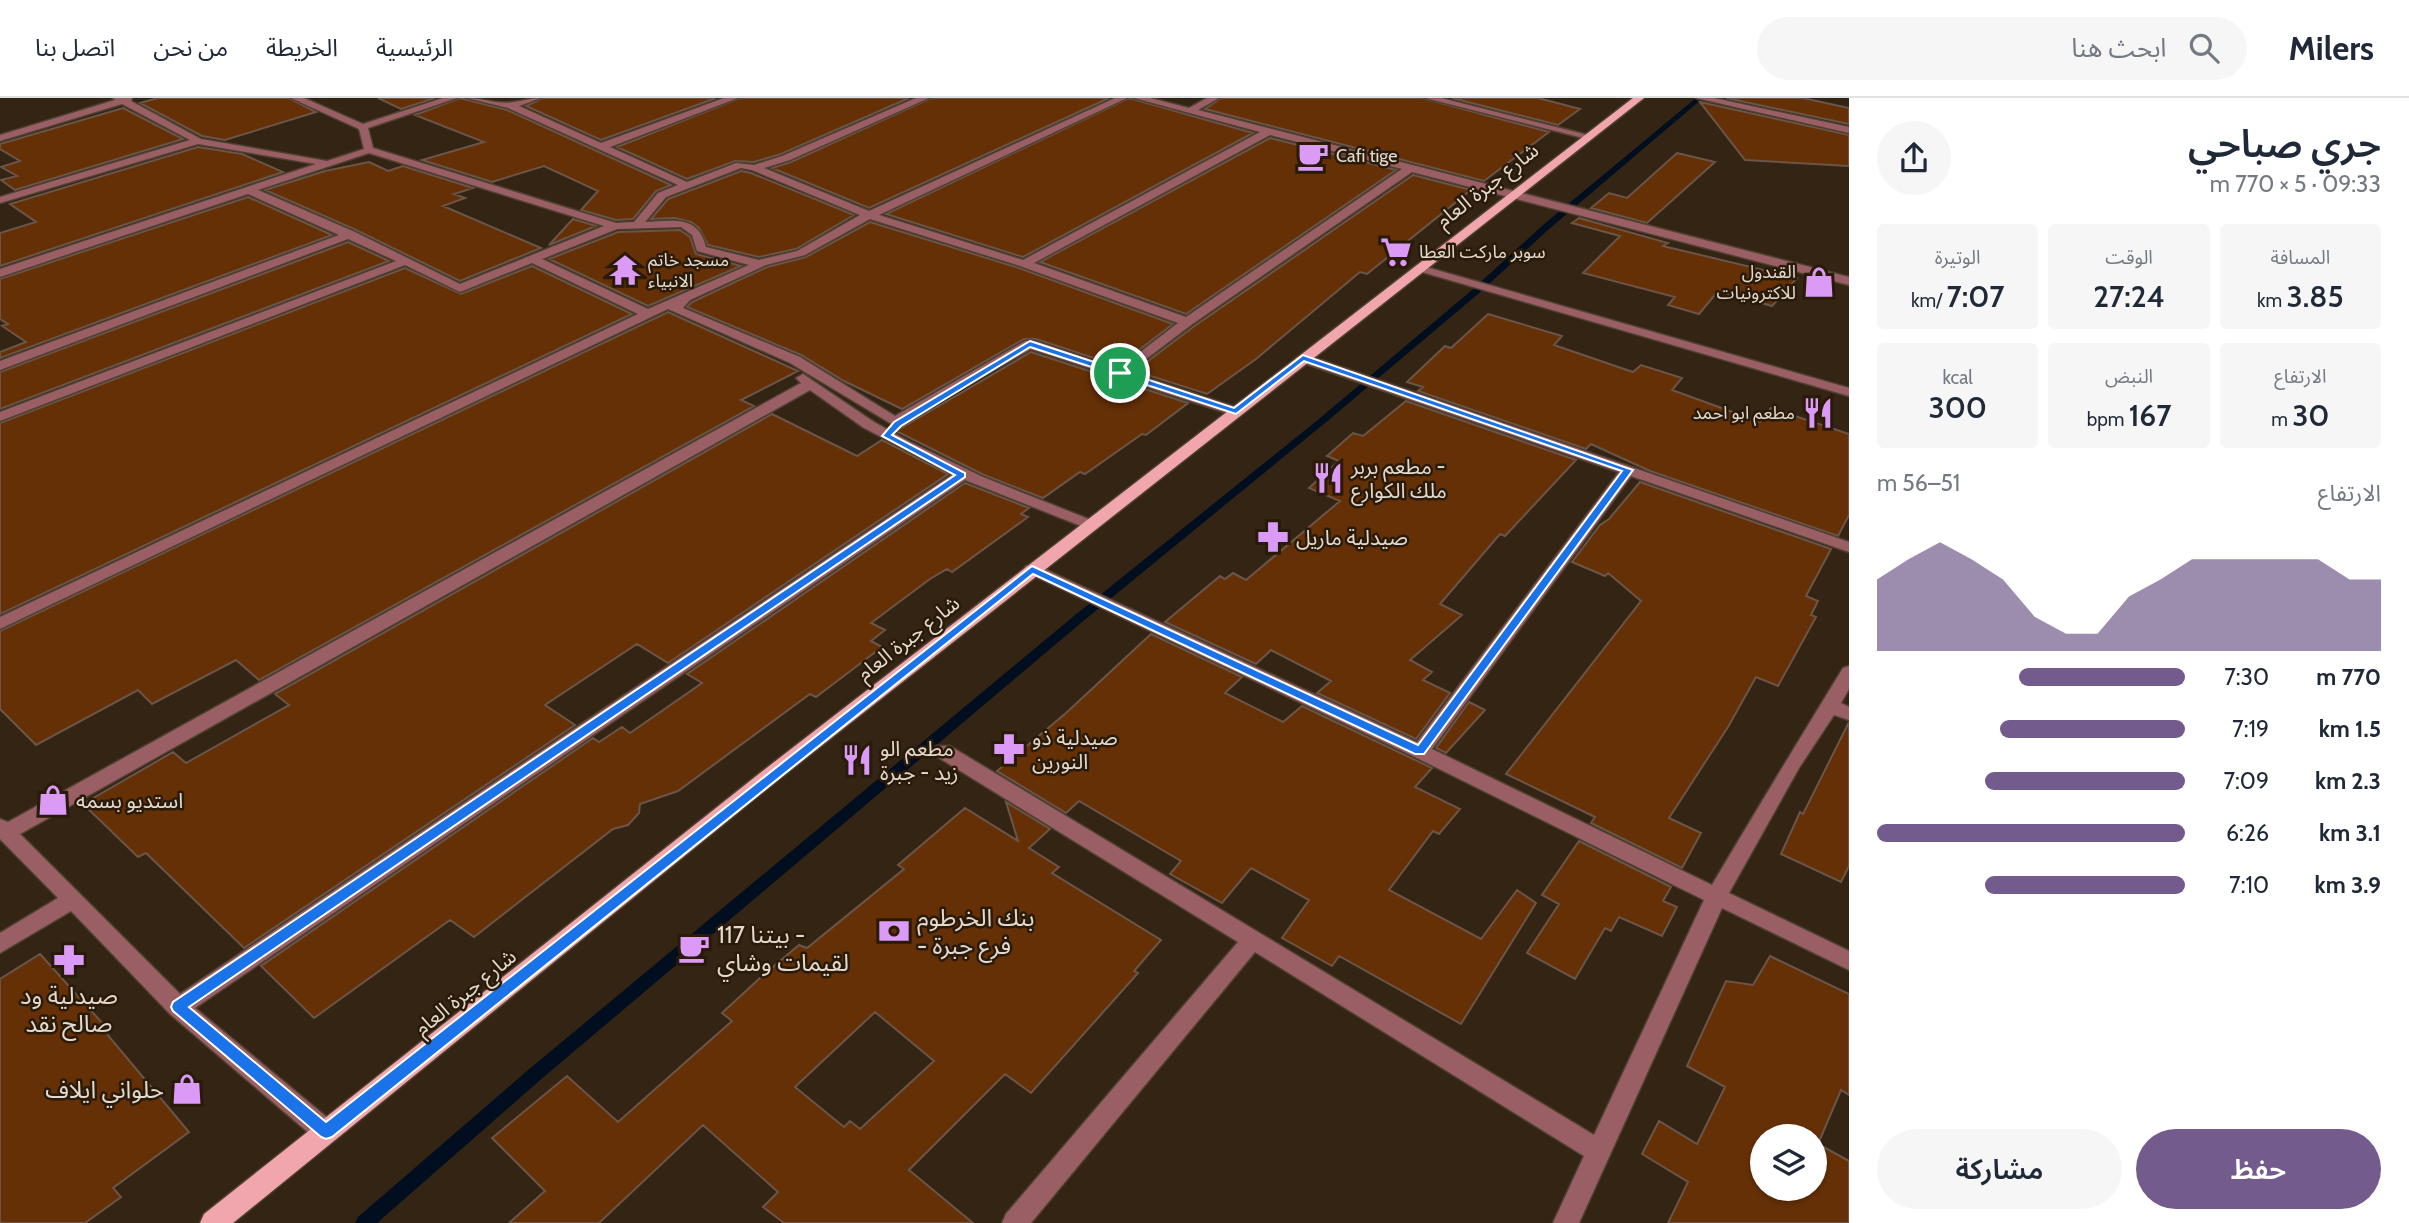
<!DOCTYPE html>
<html lang="ar">
<meta charset="utf-8">
<style>
body{margin:0;font-family:Cabin,"Noto Sans Arabic",sans-serif;background:#f6f6f7;color:#1f2937;direction:rtl;height:100vh;display:flex;flex-direction:column;font-size:26px;white-space:nowrap}
*{box-sizing:border-box;margin:0}
p{font-size:23px;color:#747a83}
.icon{flex:none;width:38px;height:38px;fill:none;stroke:currentColor;stroke-width:2;stroke-linecap:round;stroke-linejoin:round}
.map{position:relative;flex:1;overflow:hidden;direction:ltr}
.sheet{display:flex;flex-direction:column;background:#fff;width:560px}
.sheet>*{flex:none}
.controls{position:absolute;left:1750px;top:1026px;display:grid;gap:14px}
.controls a{display:grid;place-items:center;width:77px;height:77px;border-radius:50%;background:#fff;box-shadow:0 2px 5px #0004;font-size:35px}
.pin{position:absolute;display:grid;place-items:center;width:60px;height:60px;color:#fff;margin:-30px;border:4px solid #fff;border-radius:50%;box-shadow:0 2px 7px #0007}
.round{display:grid;place-items:center;flex:none;width:74px;height:74px;border-radius:37px;background:#f6f6f7}
.overview{display:flex;align-items:center;justify-content:space-between;height:119px;padding:0 28px}
h1{font-size:38px;font-weight:600;line-height:52px}
.metrics{display:grid;grid-template-columns:repeat(3,1fr);gap:10px;height:119px;padding:7px 28px}
.metrics div{display:grid;align-content:center;border-radius:7px;background:#f6f6f7;text-align:center}
.metrics b{font-size:30px;font-weight:600}
.metrics small{font-size:19px;font-weight:400}
.metrics p{font-size:19px}
.chart{height:196px;padding:14px 28px}
.chart p{display:flex;justify-content:space-between}
.chart svg{width:100%;height:126px;margin-top:7px;fill:#735c8d;opacity:.7}
.primary-button{display:flex;gap:14px;margin-top:auto;padding:14px 28px}
.primary-button a{flex:1;height:80px;border-radius:42px;background:#735c8d;color:#fff;font-size:28px;font-weight:600;line-height:80px;text-align:center}
.primary-button a+a{background:#f6f6f7;color:#1f2937}
ul{padding:0 28px;list-style:none;font-size:23px}
li{display:grid;grid-template-columns:112px 84px 1fr;align-items:center;height:52px}
li i{height:18px;border-radius:9px;background:#735c8d}
header{display:flex;align-items:center;gap:42px;box-sizing:border-box;height:98px;padding:0 35px;background:#fff;border-bottom:2px solid #e0e1e3}
header strong{font-size:33px}
nav{display:flex;gap:38px;margin-inline-start:auto;font-size:24px}
.search{width:490px;height:63px;background:#f6f6f7;display:flex;align-items:center;gap:18px;box-sizing:border-box;padding:0 24px;border-radius:38px;color:#747a83;font-size:26px}
main{display:flex;flex:1;min-height:0}
.map>svg:first-child{display:block}
.lines{fill:none;stroke-linecap:round;stroke-linejoin:round}
.stream{fill:#000e20;fill-rule:evenodd}
.building{fill:#653006;stroke:#6b5548;stroke-width:2;fill-rule:evenodd}
.minor-casing{stroke:#4f4131;stroke-width:3}
.major-casing{stroke:#4f4131;stroke-width:3}
.minor{fill:#9a5e65;fill-rule:evenodd}
.major{fill:#f1a6ad;fill-rule:evenodd}
.route{fill:#1a73e8;stroke:#fff;stroke-width:2;fill-rule:evenodd}
.labels{text-anchor:middle;dominant-baseline:central;stroke-width:5;stroke-linejoin:round;paint-order:stroke}
.far-poi-label{font-size:18px;fill:#e3d9ce;stroke:#291a09;text-anchor:start}
.street-label{font-size:21px;fill:#e3d9ce;stroke:#291a09}
.poi-label{font-size:21px;fill:#e3d9ce;stroke:#291a09;text-anchor:start}
.near-poi-label{font-size:24px;fill:#e3d9ce;stroke:#291a09;text-anchor:start}
</style>
<header>
<strong>Milers</strong>
<div class="search"><svg class="icon" aria-label="search" viewBox="0 0 24 24"><circle cx="10" cy="10" r="6"/><path d="M15 15l6 6"/></svg>ابحث هنا</div>
<nav><a>الرئيسية</a><a>الخريطة</a><a>من نحن</a><a>اتصل بنا</a></nav>
</header>
<main>
<section class="sheet">
<div class="overview"><div><h1>جري صباحي</h1><p>09:33 · 5 × 770 m</p></div><a class="round"><svg class="icon" aria-label="share" viewBox="0 0 24 24"><path d="M12 15V3M7 8l5-5 5 5M5 13v7h14v-7"/></svg></a></div>
<div class="metrics">
<div><p>المسافة</p><b>3.85<small> km</small></b></div>
<div><p>الوقت</p><b>27:24</b></div>
<div><p>الوتيرة</p><b>7:07<small> /km</small></b></div>
</div>
<div class="metrics">
<div><p>الارتفاع</p><b>30<small> m</small></b></div>
<div><p>النبض</p><b>167<small> bpm</small></b></div>
<div><p>kcal</p><b>300</b></div>
</div>
<div class="chart"><p><span>الارتفاع</span>51–56 m</p>
<svg viewBox="0 0 160 44" preserveAspectRatio="none"><path d="M0 44V19L10 12L20 6L30 12L40 19L50 32L60 38L70 38L80 25L90 19L100 12L110 12L120 12L130 12L140 12L150 19L160 19V44z"/></svg>
</div>
<ul>
<li><b>770 m</b>7:30<i style="width:54%"></i></li>
<li><b>1.5 km</b>7:19<i style="width:60%"></i></li>
<li><b>2.3 km</b>7:09<i style="width:65%"></i></li>
<li><b>3.1 km</b>6:26<i style="width:100%"></i></li>
<li><b>3.9 km</b>7:10<i style="width:65%"></i></li>
</ul>
<div class="primary-button"><a>حفظ</a><a>مشاركة</a></div>
</section>
<div class="map">
<svg width="1849" height="1125" viewBox="0 0 1849 1125">
<rect width="100%" height="100%" fill="#332413"/>
<g class="lines">
<path class="stream" d="M1696,0H1703L1549,131L1478,196L1325,325L1082,524L539,983L377,1125H355L358,1119L527,973L1074,518L1319,321L1472,192L1543,127Z"/>
</g>
<path class="building" d="M158,0H289L316,14L225,42L202,38L140,5Z
M378,0H435L401,11Z
M460,0L507,12L671,87L656,93L633,121L616,122L581,112L598,93L544,68L492,84L422,62L484,44L415,17Z
M543,0H716L601,42L526,8Z
M740,0H909L781,56L754,64L735,63L687,81L617,49Z
M931,0H1109L869,110L772,70L791,64Z
M1129,0L1253,35L1023,159L886,116Z
M1221,0H1422L1549,34L1484,83L1205,11Z
M1452,0H1538L1580,11L1558,27Z
M1726,0H1803L1849,10V26Z
M1700,4L1849,37V68L1745,62Z
M123,10L183,41L15,92L1,82L17,78L1,69L20,63L0,51V46Z
M1270,40L1396,72L1186,216L1040,164Z
M198,49L242,56L283,74L0,168V135L36,124L10,106Z
M1677,55L1715,64L1647,125L1591,110L1609,95L1627,100Z
M369,64L388,73L403,68L473,90L454,96L465,100L443,108L541,150L460,183L356,132L265,92L325,73Z
M741,73L751,75L854,117L796,151L759,159L708,147L699,130L691,124L675,120L651,121L668,101Z
M1413,77L1471,92L1367,176L1360,174L1256,261L1207,296L1135,273L1193,229Z
M248,99L332,137L0,260V254L26,244L2,228L8,226L0,221V181Z
M1579,120L1668,145L1663,148L1797,180L1772,208L1718,193L1699,216L1668,207L1675,199L1583,175L1620,138L1572,125Z
M573,121L596,128L549,147Z
M870,124L1019,170L1173,226L1118,268L1036,241H1024L902,311L844,283L801,257L687,209L692,204L767,169L806,159Z
M680,132L690,139L696,156L741,168L648,208L549,161L618,134Z
M348,144L389,163L0,311V274Z
M532,168L632,216L0,516V325L405,170L461,196Z
M668,214L798,273L741,302L754,308L259,582L236,562L152,606L138,592L36,647L0,611V533Z
M1488,216L1562,238L1554,247L1633,274L1641,267L1682,280L1672,292L1760,324L1771,310L1849,336V417L1838,438L1650,373L1591,346L1586,351L1418,293L1423,289L1407,284L1445,248L1451,250Z
M1031,254L1188,305L1146,337L1142,336L1085,376L1080,374L1043,400L984,377L896,333Z
M1406,303L1576,362L1505,438L1500,436L1440,506L1462,517L1410,562L1432,574L1423,582L1450,595L1416,641L1317,595L1331,583L1271,552L1256,566L1165,524L1220,478L1225,481L1233,475L1246,482L1340,403L1309,390L1339,363L1327,358L1353,335L1363,338Z
M772,316L857,358L882,342L948,376L668,565L637,546L545,607L575,627L244,850L146,755L138,759L83,706L173,654L186,665L289,607L275,596Z
M1640,384L1831,451L1806,498L1818,503L1811,517L1816,519L1778,588L1756,579L1728,629L1669,720L1701,735L1682,770L1591,725L1595,719L1506,676L1641,503L1608,475L1605,478L1572,464L1600,427L1609,421Z
M965,385L1029,410L1021,416L1028,419L952,474L947,471L930,481L871,525L885,532L871,543L882,549L816,599L810,596L678,693L640,706L639,715L628,727L613,731L474,839L450,822L314,920L261,868L593,640L599,644L622,629L630,635L702,585L687,576Z
M1151,536L1242,579L1225,595L1283,624L1302,608L1432,670L1415,689L1460,711L1439,736L1433,733L1389,792L1481,841L1517,792L1536,805L1461,926L1339,858L1332,868L1282,840L1309,802L1251,770L1222,805L1170,776L1181,763L1079,703L1066,715L997,673L1066,615Z
M1469,604L1485,612L1446,655L1436,650Z
M1849,624V768L1841,784L1781,756L1800,714L1803,716Z
M1006,704L1050,731L1029,750L1059,769L1052,775L1161,842L1134,873L1138,875L1031,995L1005,976L909,1072L973,1125H784L763,1109L778,1094L703,1027L599,1125H509L545,1093L492,1040L567,978L618,1024L732,923L722,915L760,880L799,847L807,850L904,771L898,767L965,710L1018,743ZM875,914L934,963L860,1031L850,1023L844,1029L795,989Z
M1579,743L1671,789L1663,803L1677,809L1662,838L1619,819L1611,833L1605,830L1575,881L1527,855L1559,806L1542,797Z
M40,856L104,927L101,929L189,1034L113,1090L121,1099L85,1125H0V881Z
M1770,858L1849,896V997L1841,992L1818,1046L1849,1063V1125H1668L1688,1084L1642,1056L1659,1023L1697,1046L1725,989L1687,968L1726,883L1753,887ZM1762,1038H1815V1090H1762Z"/>
<g class="lines">
<defs>
<path id="minor" d="M113,0H132L131,3L201,41L327,63L364,51L359,31L291,0H304L363,26L443,0H457L368,30L373,50L616,125L634,124L658,95L678,87L508,10L467,0C482,0 499,7 513,4C523,3 530,0 541,0L519,8L601,45L724,0H738L610,49L687,84L736,65L754,67L782,58L916,0H929L790,62L764,70L869,113L1115,0H1127L879,117L1023,162L1260,34L1134,0H1150L1189,10L1207,0H1219L1198,12L1849,179V187L1412,74L1191,227L1129,274L1241,311L1243,314L1236,318L1031,251L895,328L790,265L668,211L0,531V519L638,216L532,165L460,194L405,167L0,323V314L396,163L348,141L0,272V263L339,137L248,96L0,179V171L316,66L198,46L0,105V99L190,42L122,6L0,43V37L115,2ZM1270,37L1402,71L1186,219L1034,165ZM369,55L604,128L460,186L355,134L258,92ZM741,70L752,72L860,117L797,153L759,162L706,149C698,116 673,123 645,124L666,99ZM870,121L1020,168L1178,225L1118,271L1035,243H1025L895,318L800,259L683,210L690,202L766,167L805,157ZM681,129L692,137L697,153L749,167L648,211L542,161L617,131Z
M1425,0H1441L1592,38L1587,41Z
M1696,0H1714L1849,29V35Z
M1419,167L1849,290V298L1415,172L1413,170Z
M1303,256L1849,444V454L1631,378L1432,651L1712,787C1755,714 1799,642 1843,570L1849,568V591L1841,605L1849,609V622L1834,617L1799,670L1729,795L1849,853V872L1722,810L1579,1125H1553L1584,1058L1255,854L1031,1125H1002L1006,1116L1238,844L936,658L934,653L936,648H950L1594,1037L1704,802L1413,658L1026,474L1024,471L1026,468H1038L1417,644L1619,374L1298,263L1296,260Z
M803,276L874,324L910,344L983,379L1096,424L1099,427L1096,430H1086L965,382L195,910L335,1026L338,1034L335,1042L326,1045L317,1042L170,916L71,813L0,855V835L58,800L0,741V721L8,724L801,285L796,280ZM810,292L864,330L953,376L180,896L20,736Z"/>
<path id="major" d="M1633,0H1644L774,685L233,1125H200L204,1116L760,675Z"/>
</defs>
<use href="#minor" class="minor-casing"/>
<use href="#major" class="major-casing"/>
<use href="#minor" class="minor"/>
<use href="#major" class="major"/>
</g>
<path class="route" d="M1030,243L1234,310L1303,257L1633,372L1424,656H1415L1033,476L332,1039L326,1041L321,1039L173,913L171,909L173,904L955,377L882,338L894,324ZM1030,249L1236,316L1304,263L1622,373L1418,647L1032,468L326,1024L189,909L965,379V375L892,337L901,328Z"/>
<defs>
<symbol id="cafe-bare" viewBox="-9 -9 18 18"><path d="M-5.5-4.5H6V0H3Q3 3.5 0 3.5H-2.5Q-5.5 3.5-5.5 0ZM3-3.2v2h1.7v-2ZM-6 4.5H4V6H-6Z" fill="#da9af6" stroke="#291a09" stroke-width="2.5" paint-order="stroke"/></symbol>
<symbol id="supermarket-bare" viewBox="-9 -9 18 18"><path d="M-6-5.5h2.5l.6 2H6L4.5 2H-2.5L-4.4-4H-6ZM-1.5 3.2a1.3 1.3 0 1 0 .1 0ZM3 3.2a1.3 1.3 0 1 0 .1 0Z" fill="#da9af6" stroke="#291a09" stroke-width="2.5" paint-order="stroke"/></symbol>
<symbol id="temple-bare" viewBox="-9 -9 18 18"><path d="M0-6L5-2H3V0L6.5 2.5H4V6H1.5V3h-3V6H-4V2.5H-6.5L-3 0V-2H-5Z" fill="#da9af6" stroke="#291a09" stroke-width="2.5" paint-order="stroke"/></symbol>
<symbol id="shop-bare" viewBox="-9 -9 18 18"><path d="M-5-2.5h2.3a2.7 3.5 0 0 1 5.4 0H5L5.5 6h-11ZM-1.5-2.5h3a1.5 2.3 0 0 0-3 0Z" fill="#da9af6" stroke="#291a09" stroke-width="2.5" paint-order="stroke"/></symbol>
<symbol id="restaurant-bare" viewBox="-9 -9 18 18"><path d="M-5-6h1v4h1v-4h1v4h1v-4h1v5L-1.5 .5V6h-2V.5L-5-1ZM5-6V6H3V1.5H1.5Q1.5-4 5-6Z" fill="#da9af6" stroke="#291a09" stroke-width="2.5" paint-order="stroke"/></symbol>
<symbol id="pharmacy-bare" viewBox="-9 -9 18 18"><path d="M-2-6h4v4h4v4h-4v4h-4v-4h-4v-4h4Z" fill="#da9af6" stroke="#291a09" stroke-width="2.5" paint-order="stroke"/></symbol>
<symbol id="bank-bare" viewBox="-9 -9 18 18"><path d="M-6-4H6V4H-6ZM0-2.3a2.3 2.3 0 1 0 0 4.6a2.3 2.3 0 1 0 0-4.6Z" fill="#da9af6" stroke="#291a09" stroke-width="2.5" paint-order="stroke"/></symbol>
</defs>
<g fill-rule="evenodd">
<use href="#cafe-bare" x="1291" y="36" width="44" height="44"/>
<use href="#supermarket-bare" x="1374" y="132" width="44" height="44"/>
<use href="#temple-bare" x="603" y="150" width="44" height="44"/>
<use href="#shop-bare" x="1797" y="162" width="44" height="44"/>
<use href="#restaurant-bare" x="1796" y="293" width="44" height="44"/>
<use href="#restaurant-bare" x="1306" y="358" width="44" height="44"/>
<use href="#pharmacy-bare" x="1251" y="417" width="44" height="44"/>
<use href="#pharmacy-bare" x="987" y="629" width="44" height="44"/>
<use href="#restaurant-bare" x="835" y="640" width="44" height="44"/>
<use href="#shop-bare" x="31" y="680" width="44" height="44"/>
<use href="#bank-bare" x="872" y="811" width="44" height="44"/>
<use href="#cafe-bare" x="672" y="828" width="44" height="44"/>
<use href="#pharmacy-bare" x="47" y="840" width="44" height="44"/>
<use href="#shop-bare" x="165" y="969" width="44" height="44"/>
</g>
<g class="labels">
<g class="far-poi-label">
<text x="1336" y="58">Cafi tige</text>
<text x="1419" y="154">سوبر ماركت العطا</text>
<text x="648" y="162">مسجد خاتم<tspan x="648" dy="21">الانبياء</tspan></text>
<text x="1796" y="174" text-anchor="end">القندول<tspan x="1796" dy="21">للاكترونيات</tspan></text>
<text x="1795" y="315" text-anchor="end">مطعم ابو احمد</text>
</g>
<g class="street-label">
<text transform="translate(1487 87) rotate(-38)">شارع جبرة العام</text>
<text transform="translate(908 540) rotate(-38)">شارع جبرة العام</text>
<text transform="translate(465 894) rotate(-39)">شارع جبرة العام</text>
</g>
<g class="poi-label">
<text x="1351" y="368">مطعم بربر -<tspan x="1351" dy="24">ملك الكوارع</tspan></text>
<text x="1296" y="439">صيدلية ماريل</text>
<text x="1032" y="639">صيدلية ذو<tspan x="1032" dy="24">النورين</tspan></text>
<text x="880" y="650">مطعم الو<tspan x="880" dy="24">زيد - جبرة</tspan></text>
<text x="76" y="702">استديو بسمه</text>
</g>
<g class="near-poi-label">
<text x="917" y="819">بنك الخرطوم<tspan x="917" dy="28">- فرع جبرة</tspan></text>
<text x="717" y="836">بيتنا 117 -<tspan x="717" dy="28">لقيمات وشاي</tspan></text>
<text x="69" y="897" text-anchor="middle">صيدلية ود<tspan x="69" dy="28">صالح نقد</tspan></text>
<text x="164" y="991" text-anchor="end">حلواني ايلاف</text>
</g>
</g>
</svg>
<div class="controls">
<a><svg class="icon" aria-label="layers" viewBox="0 0 24 24"><path d="M12 4l9 5-9 5-9-5zM3 14l9 5 9-5"/></svg></a>
</div>
<div class="pin" style="left:1120px;top:275px;background:#1e9e55"><svg class="icon" aria-label="arrive" viewBox="0 0 24 24"><path d="M6 21V4h12l-3 4 3 4H6"/></svg></div>
</div>
</main>
